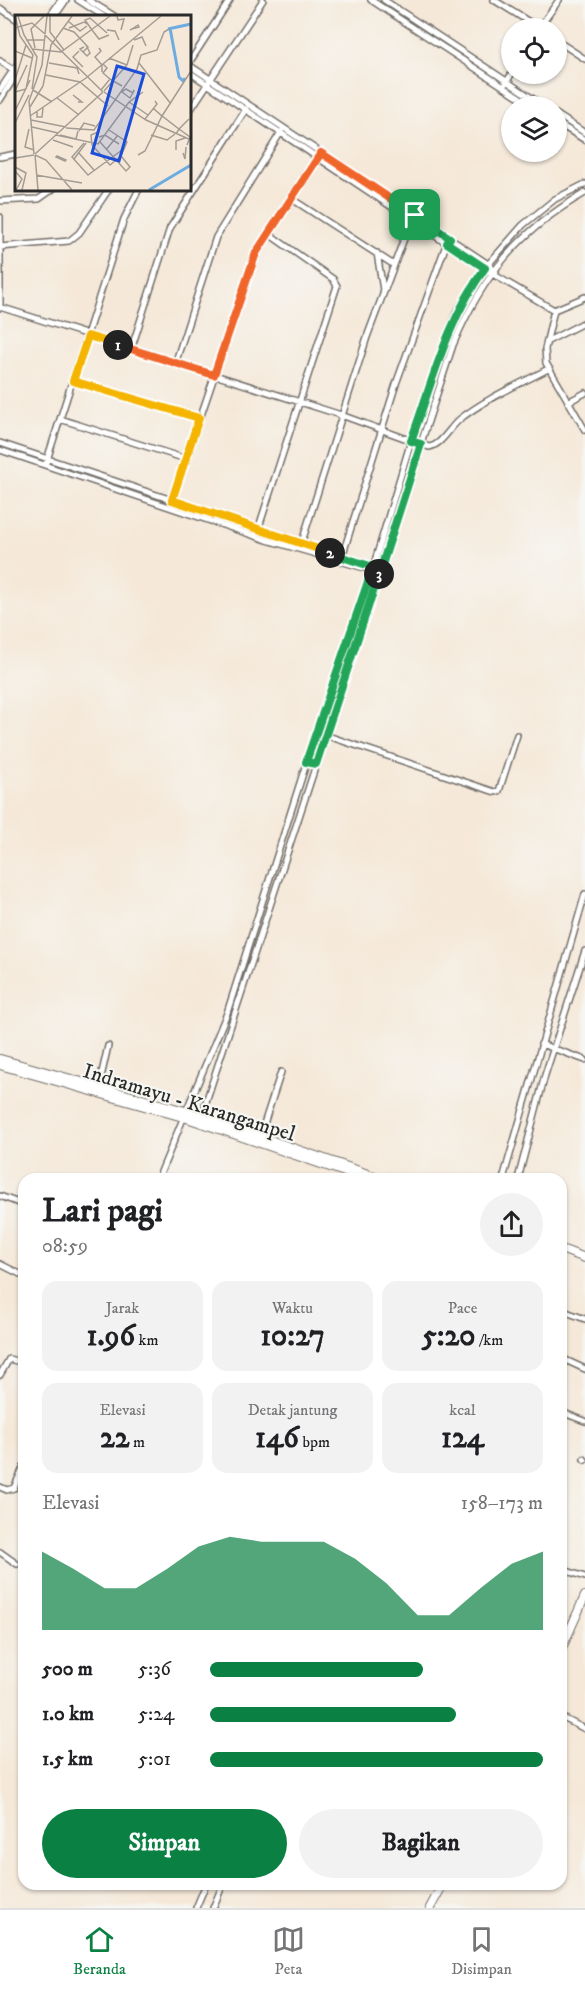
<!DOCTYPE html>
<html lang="id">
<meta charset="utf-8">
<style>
body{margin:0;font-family:"IM FELL DW Pica",serif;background:#f2f2f2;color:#202124;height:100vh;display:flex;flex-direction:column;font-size:22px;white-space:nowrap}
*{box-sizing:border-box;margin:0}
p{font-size:20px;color:#757577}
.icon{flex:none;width:33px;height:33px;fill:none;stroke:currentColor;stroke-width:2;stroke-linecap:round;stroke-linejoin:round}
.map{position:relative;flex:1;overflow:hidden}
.details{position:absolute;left:18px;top:1173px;width:549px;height:717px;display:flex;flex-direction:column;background:#fff;border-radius:18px;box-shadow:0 2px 4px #0004}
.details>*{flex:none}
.buttons{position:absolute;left:501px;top:18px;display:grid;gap:12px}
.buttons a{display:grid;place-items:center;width:66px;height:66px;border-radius:50%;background:#fff;box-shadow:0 2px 4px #0004;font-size:30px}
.pin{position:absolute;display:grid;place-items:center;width:51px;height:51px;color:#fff;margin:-26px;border-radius:12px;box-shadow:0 3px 9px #0006}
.km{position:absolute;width:30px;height:30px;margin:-15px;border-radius:50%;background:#222;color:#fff;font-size:16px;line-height:30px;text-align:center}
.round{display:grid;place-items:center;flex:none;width:63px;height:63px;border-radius:32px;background:#f2f2f2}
.headline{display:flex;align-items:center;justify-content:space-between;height:102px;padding:0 24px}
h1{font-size:33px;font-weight:800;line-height:45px}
.figures{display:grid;grid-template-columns:repeat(3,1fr);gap:9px;height:102px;padding:6px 24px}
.figures div{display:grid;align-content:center;border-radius:15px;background:#f2f2f2;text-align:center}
.figures b{font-size:30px;font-weight:800}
.figures small{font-size:16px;font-weight:400}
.figures p{font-size:16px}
.chart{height:168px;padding:12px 24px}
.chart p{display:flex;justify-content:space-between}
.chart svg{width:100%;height:108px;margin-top:6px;fill:#0b8043;opacity:.7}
.action{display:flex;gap:12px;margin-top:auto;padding:12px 24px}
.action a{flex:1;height:69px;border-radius:36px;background:#0b8043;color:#fff;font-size:24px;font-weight:800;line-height:69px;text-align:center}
.action a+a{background:#f2f2f2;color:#202124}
ul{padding:0 24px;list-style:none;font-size:20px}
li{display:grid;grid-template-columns:96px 72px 1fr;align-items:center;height:45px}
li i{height:15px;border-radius:8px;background:#0b8043}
.tabs{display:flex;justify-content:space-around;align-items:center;height:84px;border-top:2px solid #e0e0e0;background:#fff;font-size:16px;color:#757577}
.tabs a{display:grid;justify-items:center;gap:3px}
.tabs .selected{color:#0b8043}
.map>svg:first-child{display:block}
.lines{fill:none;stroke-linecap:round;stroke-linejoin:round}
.street-casing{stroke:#726d68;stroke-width:8}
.secondary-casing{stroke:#726d68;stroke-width:10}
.primary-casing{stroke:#726d68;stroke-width:10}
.street{stroke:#fff;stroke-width:5}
.secondary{stroke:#fff;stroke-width:8}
.primary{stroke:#fff;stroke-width:8}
.split-1-casing{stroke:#fff;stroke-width:12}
.split-2-casing{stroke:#fff;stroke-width:12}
.split-3-casing{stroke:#fff;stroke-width:12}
.split-4-casing{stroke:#fff;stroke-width:12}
.split-1{stroke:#f0652b;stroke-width:8}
.split-2{stroke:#f5b400;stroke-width:8}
.split-3{stroke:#22a559;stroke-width:8}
.split-4{stroke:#22a559;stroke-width:8}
.labels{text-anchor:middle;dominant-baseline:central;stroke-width:4.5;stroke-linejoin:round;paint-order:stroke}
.street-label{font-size:21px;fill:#2b2b2b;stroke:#f6f6f2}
.inset-river{fill:none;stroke:#6dace0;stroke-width:3}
.inset-road{fill:none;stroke:#a49c93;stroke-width:1.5}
.view{fill:#1d4ed8;fill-opacity:0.15;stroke:#1d4ed8;stroke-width:3}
.inset-edge{fill:none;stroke:#2b2b2b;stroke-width:3}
</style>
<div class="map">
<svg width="585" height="1908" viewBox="0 0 585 1908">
<rect width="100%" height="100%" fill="#f6f6f2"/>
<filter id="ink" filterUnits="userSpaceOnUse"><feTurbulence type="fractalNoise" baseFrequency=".0167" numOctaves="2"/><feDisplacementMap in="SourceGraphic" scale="12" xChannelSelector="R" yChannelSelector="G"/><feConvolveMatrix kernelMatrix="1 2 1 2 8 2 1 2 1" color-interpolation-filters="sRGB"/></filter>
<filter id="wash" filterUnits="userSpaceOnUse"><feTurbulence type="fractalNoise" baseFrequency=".008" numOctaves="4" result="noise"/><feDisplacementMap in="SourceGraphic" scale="24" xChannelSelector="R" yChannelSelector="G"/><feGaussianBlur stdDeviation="1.35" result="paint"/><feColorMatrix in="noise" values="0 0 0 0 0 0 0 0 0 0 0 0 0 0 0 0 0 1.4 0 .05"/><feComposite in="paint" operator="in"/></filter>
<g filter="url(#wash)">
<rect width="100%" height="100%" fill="#f5e8d8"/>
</g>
<g filter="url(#ink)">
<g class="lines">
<defs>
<path id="street" d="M78,0L103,16
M88,0L114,16
M371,0L533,106
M384,0L544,106
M494,0L539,28
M0,8L16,19
M50,16L61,0
M55,16L66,0
M539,28L559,0
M556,40L585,59
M0,61L15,71
M189,63L230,0
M189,65L488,264L496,272
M189,72L491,273L554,310L545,349L546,363L585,430
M506,83L512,73
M0,90L16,66
M0,100L16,75
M189,112L263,0
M556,114L585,133
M556,122L585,140
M0,157L16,154
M292,199L394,265
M0,201L39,199L53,189
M0,217V308
M0,247L69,241L79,233L109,189
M377,253L383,290
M0,307L341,415L429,447C442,445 450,427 460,419C487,398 518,385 548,369
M554,310L585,297
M548,341L585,322
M131,350L170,228L246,109
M175,364L216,237L281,132
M73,381L199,418
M568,402L585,393
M60,419L186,459
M0,443L374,567
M0,450L267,540L375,571
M46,463L124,219L139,189
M172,501L256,253L321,153
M257,533L337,286L333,279L269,234
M300,548L367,337L411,220
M341,560L396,384L447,242
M316,732L495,792L499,791L517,735
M541,1044L585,1060
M99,1086L108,1046
M201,1117L453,345C482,276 520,230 585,193
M260,1136L281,1072
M158,1179L227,1013L312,745L372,571L411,441L456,313L485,268L523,225L555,199L585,184
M503,1179L585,894
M518,1179L545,1075L585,951
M0,1196L24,1205
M0,1264L24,1276
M561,1310L585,1319
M561,1358L585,1369
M0,1375L9,1359L24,1363
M561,1412L585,1421
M584,1459L585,1460
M0,1487L7,1490L14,1488L24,1466
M0,1552L17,1564
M561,1569L585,1577
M561,1717L585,1729
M196,1908L206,1884
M213,1908L223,1884"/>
<path id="secondary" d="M561,1650L585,1596
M430,1908L443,1884"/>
<path id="primary" d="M0,1059L192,1113L382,1179
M0,1065L190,1119L362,1178
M561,1249L585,1258"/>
</defs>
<use href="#street" class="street-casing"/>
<use href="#secondary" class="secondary-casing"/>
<use href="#primary" class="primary-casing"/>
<use href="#street" class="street"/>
<use href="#secondary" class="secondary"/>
<use href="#primary" class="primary"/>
</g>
</g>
<g class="lines" filter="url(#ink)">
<defs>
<path id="split-1" d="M118,345L214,375L256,253L321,153L415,215"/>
<path id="split-2" d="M118,345L88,336L73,381L199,418L172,500L330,553"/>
<path id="split-3" d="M330,553L373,567L306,762L316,764L379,574"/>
<path id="split-4" d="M379,574L421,444L411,441C433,380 447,321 485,268L447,243L450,238L415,215"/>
</defs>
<use href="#split-1" class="split-1-casing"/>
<use href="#split-2" class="split-2-casing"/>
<use href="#split-3" class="split-3-casing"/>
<use href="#split-4" class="split-4-casing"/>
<use href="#split-1" class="split-1"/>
<use href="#split-2" class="split-2"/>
<use href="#split-3" class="split-3"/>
<use href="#split-4" class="split-4"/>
</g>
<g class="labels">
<g class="street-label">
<text transform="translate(189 1103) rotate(17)">Indramayu - Karangampel</text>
</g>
</g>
<g transform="translate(15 15)">
<rect width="176" height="176" fill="#f5e8d8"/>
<path class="inset-river" d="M155,13L164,62L168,66L170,63M153,14L176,9M134,175L176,150"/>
<path class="inset-road" d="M0,1L5,21L18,40L11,74L0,77M3,1L9,20L22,42L17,74M35,1V17L49,35M102,1L103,5L109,4L106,15M53,6L65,16L72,11M0,13L17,8L30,19M48,13L59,17L73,32L68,37M54,13L69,7L72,9M77,15L70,5L75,3L92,18M77,15L84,24L94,20M115,15L117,14L124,12L123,10L117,14M99,16L92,15L100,16L104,25M30,19L32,1M30,20L88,77M11,25H30M119,25L127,22L131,31M69,32L65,34L72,41L75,38L71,30M20,33L16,14L29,1M84,33L86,36L80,42L87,50V57M17,34L46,37L95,1M0,36L17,43M64,36L58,42L68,52M94,43L112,50M34,48L62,53L64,59M124,48L156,89M88,49L92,53L88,58L95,64M31,60L65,67L93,91M0,65L11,30M18,75L37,87M86,75L95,64L107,71M0,76L12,50M89,76L112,50L118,30M89,77L131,105L176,125M118,78L111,74L107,77L115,83L119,76L118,75M42,83L64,100M63,87H67L58,80L64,85M114,87L133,100M15,92L28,71L36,30L57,1M138,93L147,101L176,56M0,96L15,65M22,97V102H27L28,93M15,101L71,63L146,1M130,104L142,89L140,86M16,105L51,112M0,108L14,80M17,112L43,118M51,113L79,115L122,54L126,40L142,35L149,17L154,14M14,114L10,132L19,135M64,116L69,108L80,111M83,117L76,120L77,130L95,150L106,141L112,127L94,115M161,119L164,114L175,122L172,130M41,120L83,129L114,87L128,77M45,120L61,124L63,116M136,120L152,125L160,119M84,122L90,120L104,129M38,125L58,132M85,127L111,156L115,152L106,141M69,128L57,142L73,160L107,135M91,135L103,120M161,135V126L170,123M63,137L79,155M168,138L170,144L171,132M19,139L14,86L27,50L30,20M20,139L88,77M20,140L23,175M20,140L31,145L57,175M123,140L130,136L147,101L164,114L174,104M42,141L51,145L50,146L41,142ZM0,143L19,140M59,144L71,128M0,152L11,158L7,175M0,156L7,164L1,175M21,160L67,168"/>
<path class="view" d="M102,51L129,59L104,146L77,138Z"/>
<rect width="176" height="176" class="inset-edge"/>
</g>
</svg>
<div class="buttons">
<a><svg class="icon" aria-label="locate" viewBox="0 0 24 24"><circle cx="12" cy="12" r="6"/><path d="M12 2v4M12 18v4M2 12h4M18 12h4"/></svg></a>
<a><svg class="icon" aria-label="layers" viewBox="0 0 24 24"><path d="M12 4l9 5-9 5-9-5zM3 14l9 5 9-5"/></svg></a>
</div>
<div class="pin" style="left:415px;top:215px;background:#1e9e55"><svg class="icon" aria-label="arrive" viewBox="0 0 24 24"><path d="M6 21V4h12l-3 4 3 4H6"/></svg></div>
<b class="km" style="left:118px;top:345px">1</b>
<b class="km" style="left:330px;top:553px">2</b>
<b class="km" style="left:379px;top:574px">3</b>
<section class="details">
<div class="headline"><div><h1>Lari pagi</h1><p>08:59</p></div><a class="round"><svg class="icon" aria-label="share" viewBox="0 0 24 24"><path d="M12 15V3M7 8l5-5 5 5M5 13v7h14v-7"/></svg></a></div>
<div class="figures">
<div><p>Jarak</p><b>1.96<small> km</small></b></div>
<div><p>Waktu</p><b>10:27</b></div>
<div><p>Pace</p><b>5:20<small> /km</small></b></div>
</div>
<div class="figures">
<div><p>Elevasi</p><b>22<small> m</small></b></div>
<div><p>Detak jantung</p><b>146<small> bpm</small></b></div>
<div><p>kcal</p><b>124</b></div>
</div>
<div class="chart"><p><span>Elevasi</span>158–173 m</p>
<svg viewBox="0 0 160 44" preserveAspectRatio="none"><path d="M0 44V12L10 19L20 27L30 27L40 19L50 10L60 6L70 8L80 8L90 8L100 15L110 25L120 38L130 38L140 27L150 17L160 12V44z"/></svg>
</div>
<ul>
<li><b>500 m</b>5:36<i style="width:64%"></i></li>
<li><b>1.0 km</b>5:24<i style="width:74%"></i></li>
<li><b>1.5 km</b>5:01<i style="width:100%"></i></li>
</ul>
<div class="action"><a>Simpan</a><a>Bagikan</a></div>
</section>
</div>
<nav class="tabs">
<a class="selected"><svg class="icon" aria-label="home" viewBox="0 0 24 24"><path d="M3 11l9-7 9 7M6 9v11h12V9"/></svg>Beranda</a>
<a><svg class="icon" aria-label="map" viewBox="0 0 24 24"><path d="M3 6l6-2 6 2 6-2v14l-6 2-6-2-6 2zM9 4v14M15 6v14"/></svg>Peta</a>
<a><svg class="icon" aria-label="saved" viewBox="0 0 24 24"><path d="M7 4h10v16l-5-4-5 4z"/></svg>Disimpan</a>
</nav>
